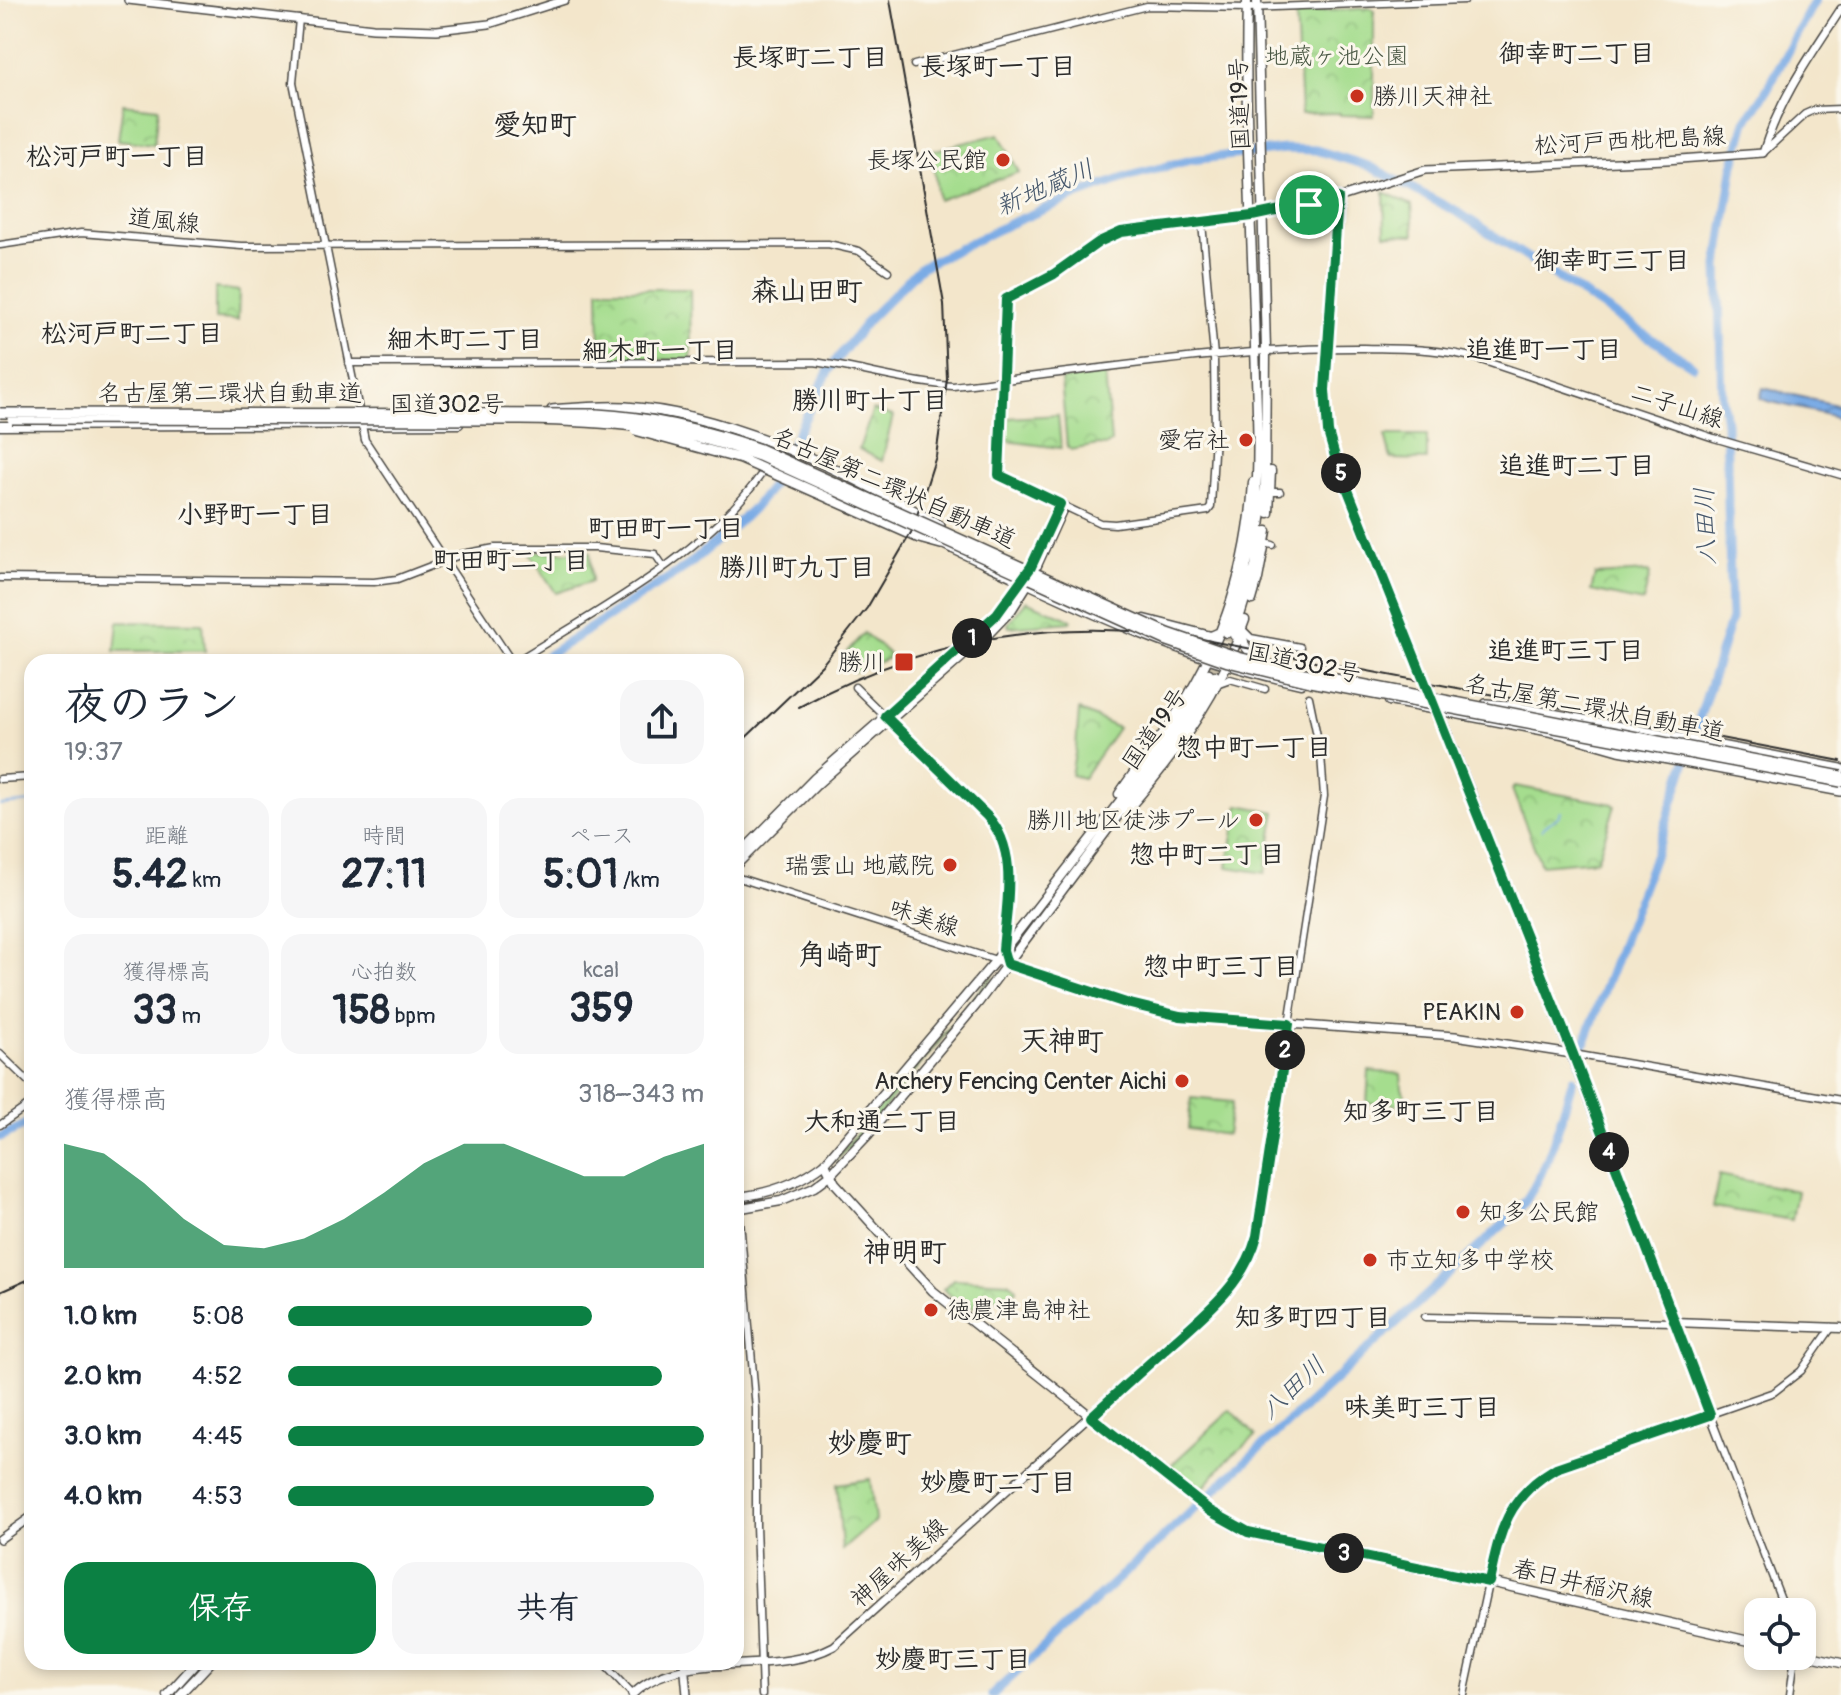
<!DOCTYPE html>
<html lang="ja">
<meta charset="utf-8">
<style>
body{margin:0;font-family:Pangolin,"Klee One",sans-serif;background:#f6f6f7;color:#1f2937;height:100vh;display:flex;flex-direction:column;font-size:30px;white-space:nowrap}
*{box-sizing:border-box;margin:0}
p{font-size:26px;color:#747a83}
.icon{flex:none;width:44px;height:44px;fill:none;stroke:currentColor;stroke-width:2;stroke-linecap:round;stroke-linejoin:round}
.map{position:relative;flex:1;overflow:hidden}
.details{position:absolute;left:24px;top:654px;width:720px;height:1016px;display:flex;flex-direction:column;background:#fff;border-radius:24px;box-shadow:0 4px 12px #0003}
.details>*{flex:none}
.controls{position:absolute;left:1744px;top:1598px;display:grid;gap:16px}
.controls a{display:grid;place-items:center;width:72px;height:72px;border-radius:16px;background:#fff;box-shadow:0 4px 12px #0003;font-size:40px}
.pin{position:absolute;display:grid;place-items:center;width:68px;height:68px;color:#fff;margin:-34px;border:4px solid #fff;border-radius:50%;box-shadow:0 2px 8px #0007}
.km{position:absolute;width:40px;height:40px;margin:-20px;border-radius:50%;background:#222;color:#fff;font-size:22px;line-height:40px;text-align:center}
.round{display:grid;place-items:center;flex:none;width:84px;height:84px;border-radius:24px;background:#f6f6f7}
.head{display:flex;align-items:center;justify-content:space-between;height:136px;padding:0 40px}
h1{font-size:44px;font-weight:800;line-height:60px}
.figures{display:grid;grid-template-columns:repeat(3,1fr);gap:12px;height:136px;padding:8px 40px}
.figures div{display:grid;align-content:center;border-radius:20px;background:#f6f6f7;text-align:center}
.figures b{font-size:40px;font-weight:800}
.figures small{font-size:22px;font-weight:400}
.figures p{font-size:22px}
.chart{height:224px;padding:16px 40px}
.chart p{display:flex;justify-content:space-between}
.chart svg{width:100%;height:144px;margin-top:8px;fill:#0b8043;opacity:.7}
.primary-button{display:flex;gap:16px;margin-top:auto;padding:16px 40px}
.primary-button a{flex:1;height:92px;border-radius:24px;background:#0b8043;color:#fff;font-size:32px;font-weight:800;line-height:92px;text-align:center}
.primary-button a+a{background:#f6f6f7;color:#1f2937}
ul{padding:0 40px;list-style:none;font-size:26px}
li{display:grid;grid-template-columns:128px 96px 1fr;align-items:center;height:60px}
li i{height:20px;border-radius:10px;background:#0b8043}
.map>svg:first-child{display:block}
.grass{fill:url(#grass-dots);stroke:#68845c;stroke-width:2}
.park{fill:url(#park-crowns);stroke:#68845c;stroke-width:2}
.water{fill:url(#water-waves);stroke:#526b88;stroke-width:2}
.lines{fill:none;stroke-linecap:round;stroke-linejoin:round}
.stream{stroke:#7aabe5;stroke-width:2}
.river{stroke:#7aabe5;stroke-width:9}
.trunk-tunnel{stroke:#cbc1ab;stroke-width:8;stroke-dasharray:8 4;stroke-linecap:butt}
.tertiary-casing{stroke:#494743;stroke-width:9}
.secondary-casing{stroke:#494743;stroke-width:10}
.primary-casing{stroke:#494743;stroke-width:11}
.trunk-casing{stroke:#494743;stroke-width:11}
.motorway-casing{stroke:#494743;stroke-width:12}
.tertiary{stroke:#fff;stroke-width:6}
.secondary{stroke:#fff;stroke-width:7}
.primary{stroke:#fff;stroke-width:8}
.trunk{stroke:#fff;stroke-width:8}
.motorway{stroke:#fff;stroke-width:9}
.rail{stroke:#2b2b2b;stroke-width:2}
.motorway-bridge-casing{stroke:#494743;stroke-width:12;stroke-linecap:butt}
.motorway-bridge{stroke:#fff;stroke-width:9}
.route-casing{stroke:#fff;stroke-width:16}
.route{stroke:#0b8043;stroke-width:10}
.poi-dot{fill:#c8321e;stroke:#fbf7ec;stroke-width:3}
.labels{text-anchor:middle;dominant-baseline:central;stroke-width:6;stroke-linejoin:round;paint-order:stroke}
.park-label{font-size:24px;fill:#4a5844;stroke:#fbf7ec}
.poi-label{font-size:24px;fill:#2b2b2b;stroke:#fbf7ec;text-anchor:end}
.street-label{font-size:24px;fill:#2b2b2b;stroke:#fbf7ec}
.neighbourhood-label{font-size:26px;font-weight:bold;fill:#2b2b2b;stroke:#fbf7ec}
.water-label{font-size:26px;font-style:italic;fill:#47586c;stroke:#fbf7ec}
.quarter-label{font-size:28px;font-weight:bold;fill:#2b2b2b;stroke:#fbf7ec}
</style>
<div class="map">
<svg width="1841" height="1695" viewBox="0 0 1841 1695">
<defs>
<pattern id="grass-dots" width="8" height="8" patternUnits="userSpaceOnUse" patternTransform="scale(2)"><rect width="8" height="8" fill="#a5dd8e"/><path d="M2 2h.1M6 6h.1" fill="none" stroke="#8ebe7b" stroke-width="1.8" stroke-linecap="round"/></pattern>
<pattern id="park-crowns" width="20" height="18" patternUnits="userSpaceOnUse" patternTransform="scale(2)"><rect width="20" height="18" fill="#a5dd8e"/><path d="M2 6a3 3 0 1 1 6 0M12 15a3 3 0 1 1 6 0" fill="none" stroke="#8ebe7b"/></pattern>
<pattern id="water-waves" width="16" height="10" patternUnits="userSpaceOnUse" patternTransform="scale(2)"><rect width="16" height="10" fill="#7aabe5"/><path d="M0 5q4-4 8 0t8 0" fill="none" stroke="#648bba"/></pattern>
</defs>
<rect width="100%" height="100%" fill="#fbf7ec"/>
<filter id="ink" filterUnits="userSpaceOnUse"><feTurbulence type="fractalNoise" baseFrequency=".0125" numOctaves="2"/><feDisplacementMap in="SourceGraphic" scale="16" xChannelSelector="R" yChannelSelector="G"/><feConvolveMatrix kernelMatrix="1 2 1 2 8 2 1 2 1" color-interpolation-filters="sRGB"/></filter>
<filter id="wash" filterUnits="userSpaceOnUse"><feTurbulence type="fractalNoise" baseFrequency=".006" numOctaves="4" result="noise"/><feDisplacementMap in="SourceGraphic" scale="32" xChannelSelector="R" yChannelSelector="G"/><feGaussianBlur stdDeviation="1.8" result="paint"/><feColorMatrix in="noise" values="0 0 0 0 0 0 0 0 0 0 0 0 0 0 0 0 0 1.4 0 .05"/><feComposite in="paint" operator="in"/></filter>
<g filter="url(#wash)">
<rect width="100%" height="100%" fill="#f3e6cb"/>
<path class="grass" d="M990,977H993L869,1127L835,1161L836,1157L913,1068L915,1069Z"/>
<path class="park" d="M1371,8L1374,11V116L1340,115V113L1301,114L1296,13Z
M123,104L158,108L154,144L118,140Z
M999,134L1019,172L938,200L932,151Z
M1384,192L1412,205L1414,235L1385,234Z
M215,288L239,291L238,320L215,319Z
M599,289H690L691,360L600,359Z
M1105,374L1111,442L1105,446L1098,445L1071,450L1067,446L1061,380Z
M873,410L893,416L882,461L859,449Z
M1058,415L1061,448L1006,441L1008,418Z
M1385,435H1427V460L1391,459Z
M533,552H590L592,581L556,593L531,555Z
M1648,572L1650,574L1643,602L1591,591L1595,575Z
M1026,601L1072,620L1071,622L1009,627L1008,624Z
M118,622L203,623L205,651H115Z
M864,633L889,654V658L854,672L845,659V654Z
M1079,710L1118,728L1083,778L1071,775L1076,748Z
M1515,786L1613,804L1615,806L1597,860L1541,865L1512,789Z
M1239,805L1276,812L1265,873L1227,867Z
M1369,1071L1401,1074L1402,1088L1408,1103L1405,1105L1367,1103Z
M1191,1098L1232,1102L1227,1135L1188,1129Z
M1719,1175L1797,1191L1792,1220L1713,1207Z
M953,1279L1009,1282L1017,1288L1016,1291L967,1309L943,1289Z
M1231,1410L1256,1436L1227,1460L1199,1493L1169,1467Z
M870,1479L875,1521L842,1550L837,1484Z"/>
<path class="water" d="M1763,388L1841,406V418L1767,401L1760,398Z"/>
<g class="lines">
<path class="stream" d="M0,805L32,802
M1542,830C1547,821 1557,822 1561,812"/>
<path class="river" d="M537,662L689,565L753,509L770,488L830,368L868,320L921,267L1009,224L1077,195L1130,176L1191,160L1284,149L1316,150L1369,166L1459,213L1693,366
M1583,1047L1664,830L1731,619L1726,423L1722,396L1718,266L1734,164L1746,121L1764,95L1815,0
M0,1137L23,1126L32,1119
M992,1695L1518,1211C1548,1174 1559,1124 1573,1079"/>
</g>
</g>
<g filter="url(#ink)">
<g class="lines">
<path class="trunk-tunnel" d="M1209,673L1227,633
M1215,675L1234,635"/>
<defs>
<path id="tertiary" d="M299,19L293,82L365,440L512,662
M914,65L1147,6L1247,8L1465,0
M1763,153L1805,114L1814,110L1841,109
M1202,223L1214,356L1215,434L1211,507L1208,511L1115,524L1100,523L999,475L1006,299L1054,274L1109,237L1134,230L1251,216
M0,245L81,233L241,246L828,244L859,251L888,271
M349,363L814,362C861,368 906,383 953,386C1089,371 1226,347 1364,348C1403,349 1440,348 1478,359L1714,438L1841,475
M1271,492H1280
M1265,543L1273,545
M1031,567L1060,504
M1036,570L1065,506
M0,578L374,582L397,579L462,554L495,548H595L655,554L664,567
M1244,631L1251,638L1300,647
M515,662C595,612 705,554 760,476
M1219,683L1230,679L1265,689
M855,687L992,822C1018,858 1005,908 1003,950L1007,964
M0,779L32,777
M736,877L1149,1009L1204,1019L1289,1024L1324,796L1321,755L1309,697
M0,1054L32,1085
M1573,1054L1841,1100
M0,1125L32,1103
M738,1197L756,1409V1525L762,1695
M1425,1317L1674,1322L1786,1612
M602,1662L633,1695
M1464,1695L1498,1537L1507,1516L1518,1498L1534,1482L1556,1468L1774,1392L1801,1371L1832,1327
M1790,1695L1795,1656"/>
<path id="secondary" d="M128,0L373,28L437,30L489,24L565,0
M1338,198L1425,170L1666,160L1763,153C1779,99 1811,55 1841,9
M736,857L814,778L965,646L997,614L1024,579
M736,866L818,784L990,633L1012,610L1029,583
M0,1539L32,1516
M684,1662L687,1695
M632,1695C679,1647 773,1679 834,1646L1228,1291L1244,1269L1257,1236L1289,1024L1455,1036L1572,1054"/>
<path id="primary" d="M1252,216L1338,198L1325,390L1328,432L1336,460L1470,791L1674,1322L1841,1328
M825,1163L835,1183L933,1291L1210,1511L1234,1526L1262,1536L1489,1582L1758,1643
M1802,1654L1841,1663"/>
<path id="trunk" d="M0,426L459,424
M1269,513L1271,471
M938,542C1057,597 1173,657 1301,684
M1252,600L1258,579L1267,531
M1145,619L1211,636L1220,632
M1227,633C1265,533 1258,450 1255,346C1252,231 1244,115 1247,0
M1242,633L1245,646L1254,658
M1234,635L1255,567L1265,487L1266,350L1257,0
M1389,701L1572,736
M1119,794C1136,768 1156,745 1173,719C1222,647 1248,570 1253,482
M1129,808C1178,752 1221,691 1245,620
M736,1197C770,1194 798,1184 825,1163L996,960L1162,747L1209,673
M736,1209L781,1201L814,1187L830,1175L868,1135L978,1003L1179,734L1215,675
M167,1695L197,1662
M180,1695L211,1662"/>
<path id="motorway" d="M552,410C577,408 601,406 626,407C727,413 855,474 940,526
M831,499L919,538L941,544
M1486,704L1510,706L1841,769
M1566,735L1619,750L1841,791"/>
</defs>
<use href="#tertiary" class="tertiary-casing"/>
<use href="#secondary" class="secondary-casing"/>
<use href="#primary" class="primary-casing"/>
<use href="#trunk" class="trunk-casing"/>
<use href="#motorway" class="motorway-casing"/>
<use href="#tertiary" class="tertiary"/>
<use href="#secondary" class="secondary"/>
<use href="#primary" class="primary"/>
<use href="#trunk" class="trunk"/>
<use href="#motorway" class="motorway"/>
<path class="rail" d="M799,707C927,637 1061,614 1205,640L1841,761
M736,747L822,665L867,608L912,531L936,456L947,379L944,304L890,0
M0,1292L32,1278"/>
<defs>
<path id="motorway-bridge" d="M0,413L597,414C654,417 706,430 760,449L1168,633L1238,657L1299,672L1841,776
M12,419L521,420C609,421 675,426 759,456L1165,640L1228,662L1310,682L1841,782
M635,430L741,459L831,499"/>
</defs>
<use href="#motorway-bridge" class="motorway-bridge-casing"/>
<use href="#motorway-bridge" class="motorway-bridge"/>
</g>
</g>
<g class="lines" filter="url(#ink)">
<defs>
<path id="route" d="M1338,198L1325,390L1328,432L1336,460L1573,1054L1710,1415L1556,1468C1507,1497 1500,1530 1489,1582L1248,1532L1210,1511L1091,1417C1117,1393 1143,1369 1169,1346C1205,1314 1244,1284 1257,1236L1289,1024L1180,1016L1126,1003L1007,964L1003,950C1006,907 1020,851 987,816L885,716L997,614L1031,567L1060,504L999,475L1006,299L1054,274L1099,242L1121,232L1252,216Z"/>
</defs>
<use href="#route" class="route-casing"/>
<use href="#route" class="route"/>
</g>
<g class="poi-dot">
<circle cx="1357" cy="96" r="8"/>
<circle cx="1003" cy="160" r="8"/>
<circle cx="1246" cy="440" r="8"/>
<rect x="894" y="652" width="20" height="20" rx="4"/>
<circle cx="1256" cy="820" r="8"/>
<circle cx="950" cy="865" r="8"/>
<circle cx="1517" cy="1012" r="8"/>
<circle cx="1182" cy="1081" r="8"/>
<circle cx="1463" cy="1212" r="8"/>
<circle cx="1370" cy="1260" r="8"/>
<circle cx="931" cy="1310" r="8"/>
</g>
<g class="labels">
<g class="park-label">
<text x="1337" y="56">地蔵ヶ池公園</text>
</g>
<g class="poi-label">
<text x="1373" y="96" text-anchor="start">勝川天神社</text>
<text x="987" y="160">長塚公民館</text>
<text x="1230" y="440">愛宕社</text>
<text x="886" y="662">勝川</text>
<text x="1240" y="820">勝川地区徒渉プール</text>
<text x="934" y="865">瑞雲山 地蔵院</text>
<text x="1501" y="1012">PEAKIN</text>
<text x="1166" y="1081">Archery Fencing Center Aichi</text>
<text x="1479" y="1212" text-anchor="start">知多公民館</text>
<text x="1386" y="1260" text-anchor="start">市立知多中学校</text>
<text x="947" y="1310" text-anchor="start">徳農津島神社</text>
</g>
<g class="street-label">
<text transform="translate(1240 104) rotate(-92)">国道19号</text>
<text transform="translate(1630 141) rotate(-3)">松河戸西枇杷島線</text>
<text transform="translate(164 221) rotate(6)">道風線</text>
<text x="230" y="393">名古屋第二環状自動車道</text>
<text x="447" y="404">国道302号</text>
<text transform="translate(1677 406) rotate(18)">二子山線</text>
<text transform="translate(894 488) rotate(24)">名古屋第二環状自動車道</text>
<text transform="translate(1304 663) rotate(12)">国道302号</text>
<text transform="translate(1595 708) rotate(11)">名古屋第二環状自動車道</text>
<text transform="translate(1155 729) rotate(-55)">国道19号</text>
<text transform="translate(924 918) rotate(18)">味美線</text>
<text transform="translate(899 1563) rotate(-42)">神屋味美線</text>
<text transform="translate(1583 1584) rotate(13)">春日井稲沢線</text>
</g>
<g class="neighbourhood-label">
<text x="1577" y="54">御幸町二丁目</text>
<text x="810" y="58">長塚町二丁目</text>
<text x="998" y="67">長塚町一丁目</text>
<text x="117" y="157">松河戸町一丁目</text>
<text x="1612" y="261">御幸町三丁目</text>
<text x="132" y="334">松河戸町二丁目</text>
<text x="465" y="340">細木町二丁目</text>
<text x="1544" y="350">追進町一丁目</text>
<text x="660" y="351">細木町一丁目</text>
<text x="870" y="401">勝川町十丁目</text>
<text x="1577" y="466">追進町二丁目</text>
<text x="255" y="515">小野町一丁目</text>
<text x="666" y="529">町田町一丁目</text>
<text x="511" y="561">町田町二丁目</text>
<text x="797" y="568">勝川町九丁目</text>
<text x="1566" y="651">追進町三丁目</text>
<text x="1254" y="748">惣中町一丁目</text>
<text x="1207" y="855">惣中町二丁目</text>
<text x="1221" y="967">惣中町三丁目</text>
<text x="1421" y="1112">知多町三丁目</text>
<text x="882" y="1122">大和通二丁目</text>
<text x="1313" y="1318">知多町四丁目</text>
<text x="1422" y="1408">味美町三丁目</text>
<text x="998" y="1483">妙慶町二丁目</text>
<text x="953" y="1660">妙慶町三丁目</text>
</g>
<g class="water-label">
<text transform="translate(1045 188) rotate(-23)">新地蔵川</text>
<text transform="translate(1706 526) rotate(-92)">八田川</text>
<text transform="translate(1293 1388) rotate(-43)">八田川</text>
</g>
<g class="quarter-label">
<text x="535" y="125">愛知町</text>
<text x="807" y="291">森山田町</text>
<text x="840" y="955">角崎町</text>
<text x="1062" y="1041">天神町</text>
<text x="905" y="1252">神明町</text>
<text x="870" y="1443">妙慶町</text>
</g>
</g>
</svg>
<div class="controls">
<a><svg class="icon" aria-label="locate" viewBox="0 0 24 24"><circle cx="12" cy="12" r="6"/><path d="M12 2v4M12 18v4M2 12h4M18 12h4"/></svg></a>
</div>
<div class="pin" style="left:1309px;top:205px;background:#1e9e55"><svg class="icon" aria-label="arrive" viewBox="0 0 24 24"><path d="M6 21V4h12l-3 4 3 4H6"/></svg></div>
<b class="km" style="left:972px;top:638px">1</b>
<b class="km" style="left:1285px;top:1050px">2</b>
<b class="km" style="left:1344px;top:1553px">3</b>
<b class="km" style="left:1609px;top:1152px">4</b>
<b class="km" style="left:1341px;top:473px">5</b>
<section class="details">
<div class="head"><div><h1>夜のラン</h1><p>19:37</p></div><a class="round"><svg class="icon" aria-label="share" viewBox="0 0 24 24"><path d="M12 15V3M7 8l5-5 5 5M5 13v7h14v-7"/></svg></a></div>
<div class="figures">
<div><p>距離</p><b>5.42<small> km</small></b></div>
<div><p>時間</p><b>27:11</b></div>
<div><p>ペース</p><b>5:01<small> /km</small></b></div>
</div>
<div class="figures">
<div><p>獲得標高</p><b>33<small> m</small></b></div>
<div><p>心拍数</p><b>158<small> bpm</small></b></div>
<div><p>kcal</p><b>359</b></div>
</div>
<div class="chart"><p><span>獲得標高</span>318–343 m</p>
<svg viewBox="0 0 160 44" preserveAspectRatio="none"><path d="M0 44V6L10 9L20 18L30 29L40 37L50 38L60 35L70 29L80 21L90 12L100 6L110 6L120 11L130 16L140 16L150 10L160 6V44z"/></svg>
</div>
<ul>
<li><b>1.0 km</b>5:08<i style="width:73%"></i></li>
<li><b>2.0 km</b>4:52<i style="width:90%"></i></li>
<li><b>3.0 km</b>4:45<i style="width:100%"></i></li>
<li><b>4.0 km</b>4:53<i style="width:88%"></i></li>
</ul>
<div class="primary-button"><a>保存</a><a>共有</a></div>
</section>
</div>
